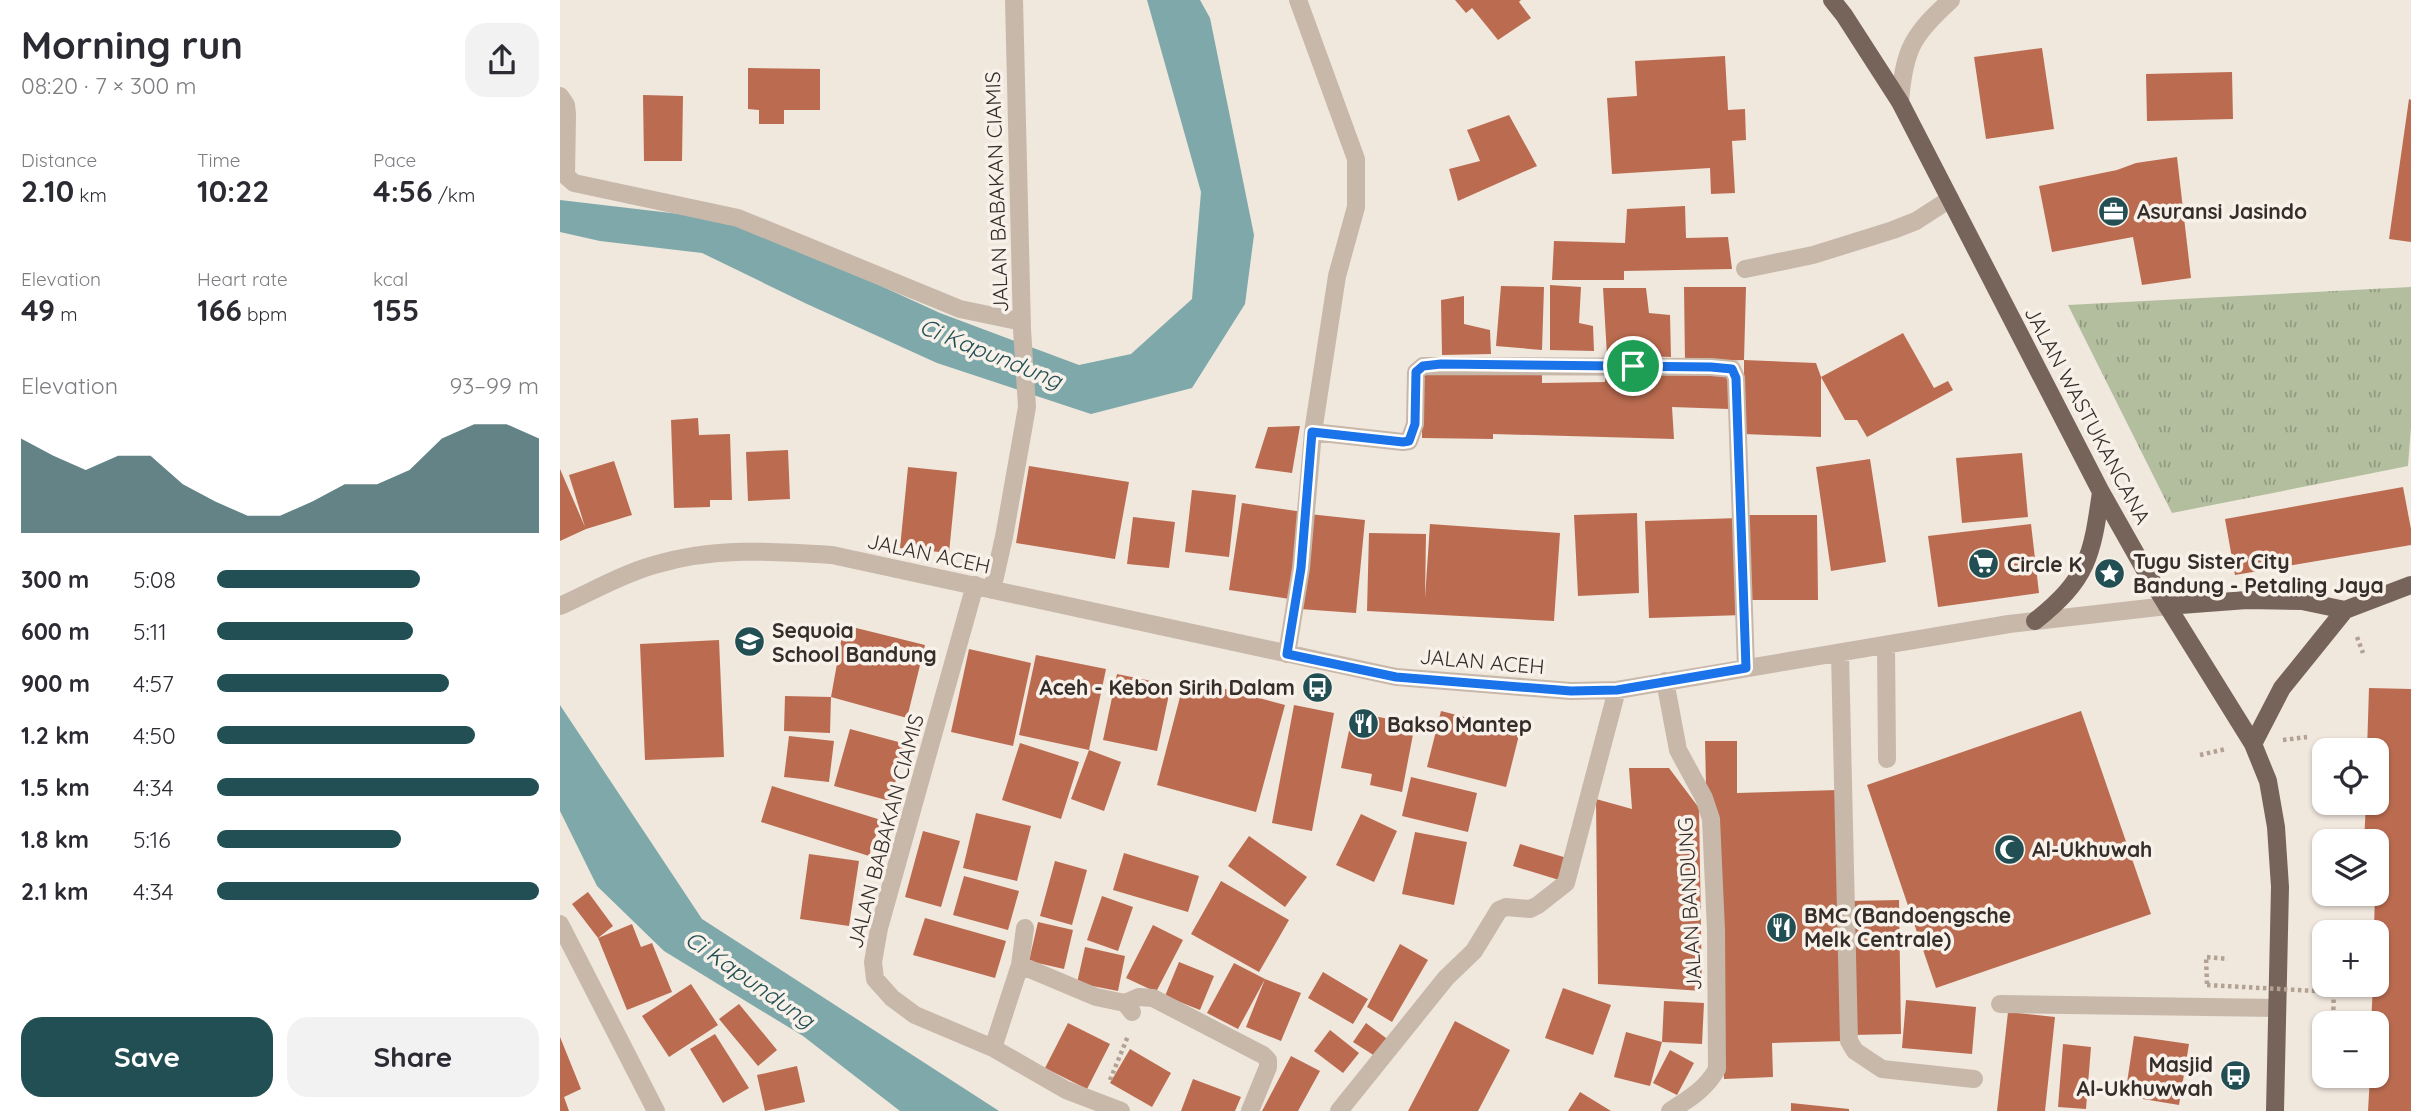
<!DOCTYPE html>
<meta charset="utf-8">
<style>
body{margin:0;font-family:Quicksand,sans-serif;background:#f2f2f3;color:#2b2b33;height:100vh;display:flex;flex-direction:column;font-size:26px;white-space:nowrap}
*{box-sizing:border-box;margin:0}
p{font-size:23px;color:#7c7c81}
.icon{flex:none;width:38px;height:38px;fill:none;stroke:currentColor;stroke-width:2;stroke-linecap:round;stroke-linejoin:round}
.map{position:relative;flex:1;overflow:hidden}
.details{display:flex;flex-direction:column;background:#fff;width:560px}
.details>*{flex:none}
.controls{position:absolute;left:1752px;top:738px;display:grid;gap:14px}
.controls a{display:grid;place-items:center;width:77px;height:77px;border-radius:14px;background:#fff;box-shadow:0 2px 5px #0004;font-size:35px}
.pin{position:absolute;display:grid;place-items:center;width:60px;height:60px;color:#fff;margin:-30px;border:4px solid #fff;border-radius:50%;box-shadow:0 2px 7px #0007}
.round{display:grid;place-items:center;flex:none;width:74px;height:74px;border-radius:21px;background:#f2f2f3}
.summary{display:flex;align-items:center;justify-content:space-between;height:119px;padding:0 21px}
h1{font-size:38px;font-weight:700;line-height:52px}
.stats{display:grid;grid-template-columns:repeat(3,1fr);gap:10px;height:119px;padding:7px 21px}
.stats div{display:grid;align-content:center}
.stats b{font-size:30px;font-weight:700}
.stats small{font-size:19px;font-weight:400}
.stats p{font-size:19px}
.chart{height:196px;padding:14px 21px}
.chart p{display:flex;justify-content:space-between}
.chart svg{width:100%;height:126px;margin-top:7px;fill:#224f53;opacity:.7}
.primary-button{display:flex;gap:14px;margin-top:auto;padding:14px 21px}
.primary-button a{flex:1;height:80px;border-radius:21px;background:#224f53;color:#fff;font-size:28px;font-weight:700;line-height:80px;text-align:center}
.primary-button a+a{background:#f2f2f3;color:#2b2b33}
ul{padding:0 21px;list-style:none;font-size:23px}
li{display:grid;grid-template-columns:112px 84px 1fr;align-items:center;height:52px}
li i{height:18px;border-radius:9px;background:#224f53}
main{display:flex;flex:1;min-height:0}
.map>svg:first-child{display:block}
.grass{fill:url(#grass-tufts)}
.water{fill:#7ea8aa}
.building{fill:#bb6c50}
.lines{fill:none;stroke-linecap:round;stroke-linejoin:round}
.path{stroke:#b3a294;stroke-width:4.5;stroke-dasharray:3.5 3.5;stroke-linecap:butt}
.minor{stroke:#c7b8aa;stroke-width:18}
.major{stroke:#76645b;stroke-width:18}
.path-bridge{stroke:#b3a294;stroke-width:4.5;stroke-dasharray:3.5 3.5;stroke-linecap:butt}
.route-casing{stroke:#fff;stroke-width:14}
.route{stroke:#1a73e8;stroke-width:9}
.labels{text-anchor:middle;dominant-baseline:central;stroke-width:7;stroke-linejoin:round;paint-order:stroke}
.street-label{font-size:21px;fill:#352d29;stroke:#f8f1e9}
.poi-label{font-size:21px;font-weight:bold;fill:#352d29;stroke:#f8f1e9;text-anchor:start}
.water-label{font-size:23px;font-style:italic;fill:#224f53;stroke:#f8f1e9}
</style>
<main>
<section class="details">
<div class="summary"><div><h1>Morning run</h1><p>08:20 · 7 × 300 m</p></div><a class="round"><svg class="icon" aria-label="share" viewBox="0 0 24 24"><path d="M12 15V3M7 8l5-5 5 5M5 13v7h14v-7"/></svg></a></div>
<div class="stats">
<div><p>Distance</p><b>2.10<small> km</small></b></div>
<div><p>Time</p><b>10:22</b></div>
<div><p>Pace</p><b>4:56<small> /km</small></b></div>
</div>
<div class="stats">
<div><p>Elevation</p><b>49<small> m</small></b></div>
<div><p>Heart rate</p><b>166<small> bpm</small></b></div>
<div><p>kcal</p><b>155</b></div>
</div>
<div class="chart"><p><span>Elevation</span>93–99 m</p>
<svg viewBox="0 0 160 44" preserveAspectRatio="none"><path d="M0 44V11L10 17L20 22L30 17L40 17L50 27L60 33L70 38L80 38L90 33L100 27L110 27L120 22L130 11L140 6L150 6L160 11V44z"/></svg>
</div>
<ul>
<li><b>300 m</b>5:08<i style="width:63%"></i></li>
<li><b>600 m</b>5:11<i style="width:61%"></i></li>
<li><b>900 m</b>4:57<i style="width:72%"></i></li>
<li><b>1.2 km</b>4:50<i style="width:80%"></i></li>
<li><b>1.5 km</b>4:34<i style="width:100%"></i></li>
<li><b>1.8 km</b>5:16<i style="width:57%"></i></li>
<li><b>2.1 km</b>4:34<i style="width:100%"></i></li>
</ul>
<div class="primary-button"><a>Save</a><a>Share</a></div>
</section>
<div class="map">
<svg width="1851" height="1111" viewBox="0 0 1851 1111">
<defs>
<pattern id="grass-tufts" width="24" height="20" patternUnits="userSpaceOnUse" patternTransform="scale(1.75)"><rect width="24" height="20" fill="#b2be9e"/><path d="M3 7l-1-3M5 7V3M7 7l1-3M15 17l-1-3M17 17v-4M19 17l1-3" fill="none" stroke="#929b81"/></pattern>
</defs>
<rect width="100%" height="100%" fill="#f0e7dd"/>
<path class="grass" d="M1851,287V427L1848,466L1612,513L1508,305Z"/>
<path class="water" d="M587,0H640L650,18L694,235L685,304L632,388L531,414L377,363L247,304L142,253L40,241L0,232V200L179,221L380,313L519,365L571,354L632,299L641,192Z
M0,705L142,919L439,1111H340L243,1036L104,951L37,886L0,811Z"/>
<path class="building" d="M895,0H961L959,2L971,18L938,40L912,8L906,13Z
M1482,48L1494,129L1426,139L1414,57Z
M1165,56L1168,110L1185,109L1186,140L1172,141L1175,193L1151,194L1150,168L1052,174L1047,98L1077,96L1075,61Z
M188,68L260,69V110H224V124H199V110L188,109Z
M1672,72L1673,119L1587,121L1586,74Z
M83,95L123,96L122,161H84Z
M1849,99L1851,100V242L1829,239Z
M949,115L977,166L898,201L889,169L920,161L907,130Z
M1617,157L1631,278L1582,285L1573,237L1492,252L1479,186L1557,170L1576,163Z
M1125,206L1126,238L1168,237L1172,269L1064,271V280H992L994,241L1065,243L1067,209Z
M990,285L1021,287L1019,323L1033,326L1034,351L990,350Z
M941,286L984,287L982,350L936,346Z
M1124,287H1186L1184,360L1256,363L1261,377V437L1184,434V360L1125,362Z
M1043,288H1086L1089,313L1110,315L1111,357L1047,355Z
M904,296V324L930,330L931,354L882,355L881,300Z
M1343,333L1374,388L1388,381L1393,390L1307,437L1297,420H1285L1261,377Z
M982,369V383L1045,382L1046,371L1169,373V409L1112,407L1114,439L933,434V439L862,438V374Z
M138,418L139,435L170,434L172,500H150V507L114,508L111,420Z
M740,426L732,473L695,468L708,427Z
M228,450L230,499L188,501L186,452Z
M1462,453L1468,517L1402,523L1396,458Z
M1310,459L1326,562L1271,571L1256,467Z
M54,461L72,515L26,529L0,541V469L25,527L9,475Z
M469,466L569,482L555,559L456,543Z
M348,467L397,472L389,553L340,548Z
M1843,487L1851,529V545L1675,575L1665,519Z
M632,490L676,495L669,557L625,552Z
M682,503L743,512L730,599L669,590Z
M1077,513L1079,593L1018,596L1014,515Z
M749,514L805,520L796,613L740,609Z
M1187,515H1257L1258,600H1188Z
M573,517L615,522L609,568L567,564Z
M1179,518L1183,615L1089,618L1085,521Z
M870,524L1000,533L994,621L807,611L809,533L866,534L865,598Z
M1471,524L1479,593L1378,607L1368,536Z
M284,625L365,645L347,718L271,697Z
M159,640L164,757L85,760L80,644Z
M409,649L471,663L453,746L391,732Z
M476,655L546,669L529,750L561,762L544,811L511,799L529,750L459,735Z
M557,674L611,685L597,751L543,740Z
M625,678L725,705L696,812L597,785Z
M1809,688L1851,689V1111H1808L1810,1076H1816V1024H1811L1813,985H1816V933H1814L1816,842H1804L1806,803H1816V751H1807Z
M225,696L271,697L270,733L224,731Z
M734,705L774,713L752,831L712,823Z
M881,711L960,731L946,787L867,767Z
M1521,711L1591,914L1376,988L1307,785Z
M793,712L855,724L842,792L810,785L812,774L781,768Z
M290,729L346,744L330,801L274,786Z
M229,736L274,741L269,782L224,777Z
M1145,741H1177V793L1278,790L1286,1041L1212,1043L1213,1077L1164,1079L1156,813L1146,785Z
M460,743L519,762L501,819L442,800Z
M1069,768H1109L1139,808L1142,991L1038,984L1036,799L1072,809Z
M851,777L917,793L908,832L842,816Z
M212,786L321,820L309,856L201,822Z
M416,813L471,826L457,881L403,868Z
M801,814L837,831L814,882L776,865Z
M363,831L400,841L381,907L345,897Z
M855,832L907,842L894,905L842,894Z
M689,836L747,877L725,907L668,866Z
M960,844L1007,858L999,880L953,866Z
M564,853L639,876L628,912L553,890Z
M249,854L299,861L289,926L240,919Z
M495,861L527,870L512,925L480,916Z
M404,876L459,891L448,930L393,915Z
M661,881L729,920L699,972L631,934Z
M28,892L53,926L38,938L12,904Z
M542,896L573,907L558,951L527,940Z
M1339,900L1341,1034L1291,1035L1289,901Z
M365,918L446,941L435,978L353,955Z
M478,922L513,930L504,969L469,961Z
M72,924L81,947L92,943L112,992L67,1010L38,938Z
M593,925L623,940L596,992L566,978Z
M840,944L868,960L832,1022L807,1007Z
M525,947L565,956L558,991L517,983Z
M619,962L654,976L640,1010L605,996Z
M674,963L705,979L678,1029L647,1013Z
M763,972L808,999L793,1024L748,998Z
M705,979L741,993L721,1041L686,1027Z
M131,984L158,1025L109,1057L82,1016Z
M1003,988L1051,1005L1033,1055L985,1038Z
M1346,1000L1416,1007L1412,1054L1342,1048Z
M1104,1001L1144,1003L1142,1044L1102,1042Z
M179,1004L217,1050L198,1066L159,1019Z
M1448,1012L1495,1017L1485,1111H1437Z
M895,1021L950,1050L918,1111H848Z
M508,1023L550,1044L527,1089L485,1068Z
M806,1023L830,1041L818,1058L793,1042Z
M770,1030L799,1053L783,1073L754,1051Z
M1066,1032L1102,1042L1090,1086L1054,1077Z
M155,1034L189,1088L163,1103L130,1049Z
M1574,1036L1629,1044L1619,1105L1565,1096Z
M0,1037L21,1089L4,1097L9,1111H0Z
M1503,1044L1531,1047L1526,1109L1498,1107Z
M570,1049L611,1073L592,1107L550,1083Z
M1110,1050L1134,1063L1117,1095L1093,1083Z
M731,1056L760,1071L738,1111H702Z
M237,1066L245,1102L205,1111L197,1075Z
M633,1079L681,1097L675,1111H621Z
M1020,1092L1051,1111H1008Z
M1231,1103L1289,1109V1111H1231Z"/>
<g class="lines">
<path class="path" d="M1797,637L1803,653
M1723,740L1747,737
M1640,755L1666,749
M1761,938H1764
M1647,984L1646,957L1668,959
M1773,1024L1774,985
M1758,1047H1764
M550,1080L568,1036"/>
<path class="minor" d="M0,96L6,105L7,114L6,176L14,183L178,218L400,309L462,322
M1340,102C1344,50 1352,35 1391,0
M1185,269L1253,255L1333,230L1356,221L1390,199
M753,432L843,442L849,441L855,424L856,372L863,366L1151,367L1172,369L1176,378L1186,668
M415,585L319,928L313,962L315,979L332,998L355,1015L433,1048L506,1090L561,1111
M432,590L444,537L467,407L462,329L454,0
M0,606C31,592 62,574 94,565C153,547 212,551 272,555L836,677L1011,691L1057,690L1449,624L1607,606
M1326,646L1327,759
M727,654L741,568L753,432L777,276L796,207V159L738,0
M1280,654L1289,1041L1295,1051L1322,1069L1414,1079
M1105,681L1118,750L1144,798L1151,819L1156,930L1157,1069C1146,1089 1129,1099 1110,1111
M0,924L96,1111
M460,965L536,997L565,1003L572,1012
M565,1003L579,997L593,998L703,1055L708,1060V1067L690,1111
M1440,1004L1717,1008
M433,1048L460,965L465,928
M779,1111L886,978L914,951L939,910L946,907L970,909L978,905L1006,883L1057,690"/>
<path class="major" d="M1272,0L1284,15L1340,102L1541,492L1585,570L1693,744L1708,781L1716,827L1720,887L1715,1111
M1607,606L1687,600L1742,601L1785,610L1851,585
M1475,621C1528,579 1532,556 1541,492
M1693,744L1722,688L1785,610"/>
<path class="path-bridge" d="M1647,985L1774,992"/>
</g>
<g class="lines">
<defs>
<path id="route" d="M881,364L1151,367L1172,369L1176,378L1186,668L1057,690L1011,691L836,677L727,654L741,568L752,432L843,442L849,441L855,424L856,372L863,366Z"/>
</defs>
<use href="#route" class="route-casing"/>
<use href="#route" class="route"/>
</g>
<defs>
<symbol id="office-disc" viewBox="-11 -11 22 22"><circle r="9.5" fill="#224f53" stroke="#f8f1e9"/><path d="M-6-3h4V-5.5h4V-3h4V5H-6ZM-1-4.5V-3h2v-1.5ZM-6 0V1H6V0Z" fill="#fff"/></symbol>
<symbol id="supermarket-disc" viewBox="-11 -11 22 22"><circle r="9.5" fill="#224f53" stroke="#f8f1e9"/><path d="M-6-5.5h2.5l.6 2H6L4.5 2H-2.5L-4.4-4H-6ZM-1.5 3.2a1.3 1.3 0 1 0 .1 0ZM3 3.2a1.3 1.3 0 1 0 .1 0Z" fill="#fff"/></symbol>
<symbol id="sight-disc" viewBox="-11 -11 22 22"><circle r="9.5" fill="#224f53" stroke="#f8f1e9"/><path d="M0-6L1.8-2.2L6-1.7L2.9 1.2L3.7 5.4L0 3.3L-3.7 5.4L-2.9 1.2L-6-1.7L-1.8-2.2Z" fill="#fff"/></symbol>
<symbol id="school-disc" viewBox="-11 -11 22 22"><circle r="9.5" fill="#224f53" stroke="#f8f1e9"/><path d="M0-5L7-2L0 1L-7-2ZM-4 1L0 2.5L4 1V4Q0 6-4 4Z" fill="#fff"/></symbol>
<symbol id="bus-disc" viewBox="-11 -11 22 22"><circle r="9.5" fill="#224f53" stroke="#f8f1e9"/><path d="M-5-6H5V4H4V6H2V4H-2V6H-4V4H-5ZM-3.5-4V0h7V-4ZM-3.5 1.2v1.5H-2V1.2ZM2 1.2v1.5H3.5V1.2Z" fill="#fff"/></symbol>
<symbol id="restaurant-disc" viewBox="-11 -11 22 22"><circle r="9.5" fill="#224f53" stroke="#f8f1e9"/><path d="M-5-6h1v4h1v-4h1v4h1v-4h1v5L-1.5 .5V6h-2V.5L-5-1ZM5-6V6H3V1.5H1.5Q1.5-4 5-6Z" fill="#fff"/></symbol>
<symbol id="mosque-disc" viewBox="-11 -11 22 22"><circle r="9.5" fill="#224f53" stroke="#f8f1e9"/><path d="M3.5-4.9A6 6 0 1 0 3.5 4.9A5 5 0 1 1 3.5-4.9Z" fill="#fff"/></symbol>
</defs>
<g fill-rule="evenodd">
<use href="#office-disc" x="1536" y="194" width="35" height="35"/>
<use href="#supermarket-disc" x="1406" y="546" width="35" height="35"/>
<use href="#sight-disc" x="1532" y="556" width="35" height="35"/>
<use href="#school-disc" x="172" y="624" width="35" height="35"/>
<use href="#bus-disc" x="740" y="670" width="35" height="35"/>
<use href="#restaurant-disc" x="786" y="706" width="35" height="35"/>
<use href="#mosque-disc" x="1432" y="832" width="35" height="35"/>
<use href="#restaurant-disc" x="1204" y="910" width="35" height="35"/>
<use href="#bus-disc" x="1658" y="1058" width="35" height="35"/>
</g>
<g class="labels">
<g class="street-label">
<text transform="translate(436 192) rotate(-92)">JALAN BABAKAN CIAMIS</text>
<text transform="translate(1528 415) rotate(62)">JALAN WASTUKANCANA</text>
<text transform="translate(369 553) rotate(12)">JALAN ACEH</text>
<text transform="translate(922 661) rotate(5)">JALAN ACEH</text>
<text transform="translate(325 831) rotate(-75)">JALAN BABAKAN CIAMIS</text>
<text transform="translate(1129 904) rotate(-93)">JALAN BANDUNG</text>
</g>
<g class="poi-label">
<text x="1577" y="211">Asuransi Jasindo</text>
<text x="1573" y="561">Tugu Sister City<tspan x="1573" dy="24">Bandung - Petaling Jaya</tspan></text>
<text x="1447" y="564">Circle K</text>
<text x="212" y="630">Sequoia<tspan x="212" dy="24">School Bandung</tspan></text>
<text x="735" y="687" text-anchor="end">Aceh - Kebon Sirih Dalam</text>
<text x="827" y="724">Bakso Mantep</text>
<text x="1472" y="849">Al-Ukhuwah</text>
<text x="1244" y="915">BMC (Bandoengsche<tspan x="1244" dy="24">Melk Centrale)</tspan></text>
<text x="1653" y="1064" text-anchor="end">Masjid<tspan x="1653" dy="24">Al-Ukhuwwah</tspan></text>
</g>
<g class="water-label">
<text transform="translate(431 353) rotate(22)">Ci Kapundung</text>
<text transform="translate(190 979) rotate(35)">Ci Kapundung</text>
</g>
</g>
</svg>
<div class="controls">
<a><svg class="icon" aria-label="locate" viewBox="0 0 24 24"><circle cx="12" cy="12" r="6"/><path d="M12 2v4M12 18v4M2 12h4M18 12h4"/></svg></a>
<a><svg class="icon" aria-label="layers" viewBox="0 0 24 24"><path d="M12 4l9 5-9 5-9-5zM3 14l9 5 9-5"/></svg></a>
<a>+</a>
<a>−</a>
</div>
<div class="pin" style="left:1073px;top:366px;background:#1e9e55"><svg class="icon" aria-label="arrive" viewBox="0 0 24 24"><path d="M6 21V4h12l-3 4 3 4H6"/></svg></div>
</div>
</main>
